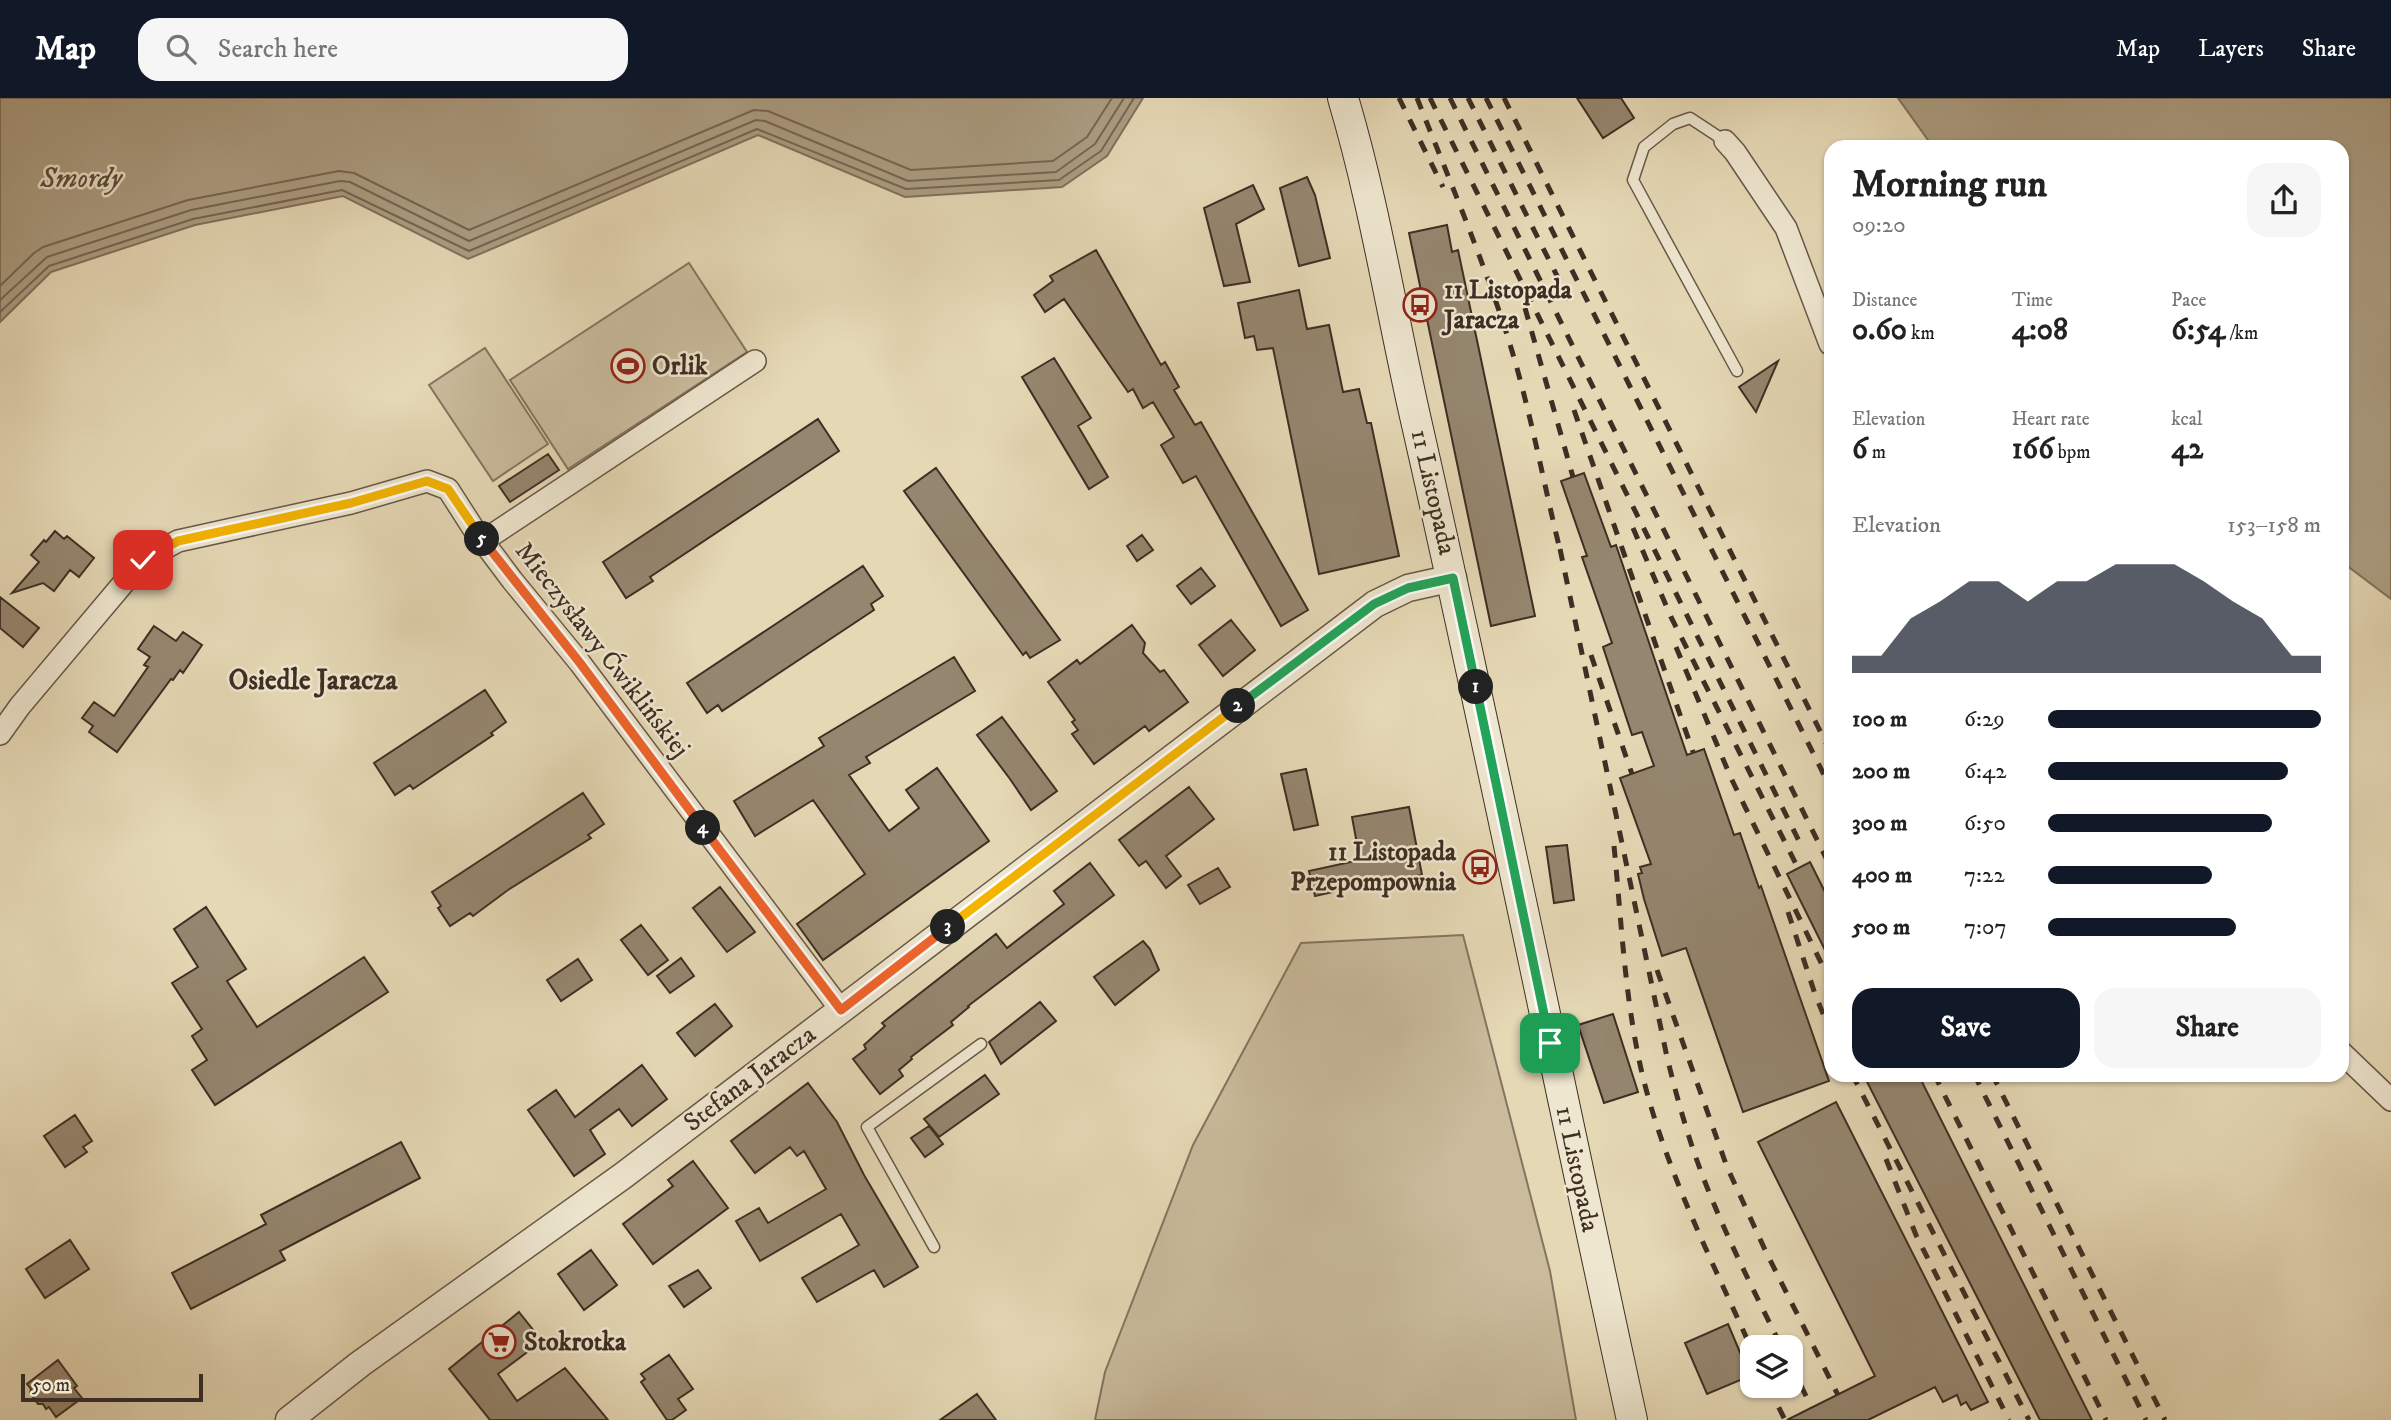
<!DOCTYPE html>
<meta charset="utf-8">
<style>
body{margin:0;font-family:"IM FELL DW Pica",serif;background:#f6f6f6;color:#222;height:100vh;display:flex;flex-direction:column;font-size:26px;white-space:nowrap}
*{box-sizing:border-box;margin:0}
p{font-size:23px;color:#767676}
.icon{flex:none;width:38px;height:38px;fill:none;stroke:currentColor;stroke-width:2;stroke-linecap:round;stroke-linejoin:round}
.map{position:relative;flex:1;overflow:hidden}
.sheet{position:absolute;left:1824px;top:42px;width:525px;height:942px;display:flex;flex-direction:column;background:#fff;border-radius:21px;box-shadow:0 2px 5px #0004}
.sheet>*{flex:none}
.fabs{position:absolute;left:1740px;top:1237px;display:grid;gap:14px}
.fabs a{display:grid;place-items:center;width:63px;height:63px;border-radius:14px;background:#fff;box-shadow:0 2px 5px #0004;font-size:35px}
.scale{position:absolute;left:21px;bottom:18px;width:182px;box-sizing:border-box;padding-left:7px;border:4px solid #3e2e23;border-top:0;font-size:19px;line-height:24px;white-space:nowrap;color:#3e2e23;-webkit-text-stroke:5px #eee6cf;paint-order:stroke}
.pin{position:absolute;display:grid;place-items:center;width:60px;height:60px;color:#fff;margin:-30px;border-radius:14px;box-shadow:0 4px 10px #0006}
.km{position:absolute;width:35px;height:35px;margin:-18px;border-radius:50%;background:#222;color:#fff;font-size:19px;line-height:35px;text-align:center}
.round{display:grid;place-items:center;flex:none;width:74px;height:74px;border-radius:21px;background:#f6f6f6}
.headline{display:flex;align-items:center;justify-content:space-between;height:119px;padding:0 28px}
h1{font-size:38px;font-weight:800;line-height:52px}
.stats{display:grid;grid-template-columns:repeat(3,1fr);gap:10px;height:119px;padding:7px 28px}
.stats div{display:grid;align-content:center}
.stats b{font-size:30px;font-weight:800}
.stats small{font-size:19px;font-weight:400}
.stats p{font-size:19px}
.chart{height:196px;padding:14px 28px}
.chart p{display:flex;justify-content:space-between}
.chart svg{width:100%;height:126px;margin-top:7px;fill:#111827;opacity:.7}
.cta{display:flex;gap:14px;margin-top:auto;padding:14px 28px}
.cta a{flex:1;height:80px;border-radius:21px;background:#111827;color:#fff;font-size:28px;font-weight:800;line-height:80px;text-align:center}
.cta a+a{background:#f6f6f6;color:#222}
ul{padding:0 28px;list-style:none;font-size:23px}
li{display:grid;grid-template-columns:112px 84px 1fr;align-items:center;height:52px}
li i{height:18px;border-radius:9px;background:#111827}
header{display:flex;align-items:center;gap:42px;box-sizing:border-box;height:98px;padding:0 35px;background:#111827;color:#fff}
header strong{font-size:33px}
nav{display:flex;gap:38px;margin-inline-start:auto;font-size:24px}
.search{width:490px;height:63px;background:#f6f6f6;display:flex;align-items:center;gap:18px;box-sizing:border-box;padding:0 24px;border-radius:21px;color:#767676;font-size:26px}
.map>svg:first-child{display:block}
.green{fill:#c9bb9c;stroke:#847460;stroke-width:2}
.water{fill:#ac9e83;stroke:#80715d;stroke-width:2}
.lines{fill:none;stroke-linecap:round;stroke-linejoin:round}
.shore{stroke:#756653;stroke-width:2}
.building{fill:#95866f;stroke:#3e2e23;stroke-width:2}
.service-casing{stroke:#685848;stroke-width:13}
.minor-casing{stroke:#685848;stroke-width:24}
.tertiary-casing{stroke:#685848;stroke-width:29}
.secondary-casing{stroke:#3e2e23;stroke-width:32}
.service{stroke:#eee6cf;stroke-width:10}
.minor{stroke:#eee6cf;stroke-width:21}
.tertiary{stroke:#eee6cf;stroke-width:26}
.secondary{stroke:#eee6cf;stroke-width:30}
.rail{stroke:#3e2e23;stroke-width:5;stroke-dasharray:12 12;stroke-linecap:butt}
.split-1-casing{stroke:#fff;stroke-width:14}
.split-2-casing{stroke:#fff;stroke-width:14}
.split-3-casing{stroke:#fff;stroke-width:14}
.split-4-casing{stroke:#fff;stroke-width:14}
.split-5-casing{stroke:#fff;stroke-width:14}
.split-6-casing{stroke:#fff;stroke-width:14}
.split-1{stroke:#22a559;stroke-width:9}
.split-2{stroke:#22a559;stroke-width:9}
.split-3{stroke:#f5b400;stroke-width:9}
.split-4{stroke:#f0652b;stroke-width:9}
.split-5{stroke:#f0652b;stroke-width:9}
.split-6{stroke:#f5b400;stroke-width:9}
.labels{text-anchor:middle;dominant-baseline:central;stroke-width:5;stroke-linejoin:round;paint-order:stroke}
.poi-label{font-size:26px;font-weight:bold;fill:#3e2e23;stroke:#eee6cf;text-anchor:start}
.street-label{font-size:26px;fill:#3e2e23;stroke:#eee6cf}
.water-label{font-size:28px;font-style:italic;fill:#5a4a3b;stroke:#eee6cf}
.neighbourhood-label{font-size:28px;font-weight:bold;fill:#3e2e23;stroke:#eee6cf}
</style>
<header>
<strong>Map</strong>
<div class="search"><svg class="icon" aria-label="search" viewBox="0 0 24 24"><circle cx="10" cy="10" r="6"/><path d="M15 15l6 6"/></svg>Search here</div>
<nav><a>Map</a><a>Layers</a><a>Share</a></nav>
</header>
<div class="map">
<svg width="2391" height="1322" viewBox="0 0 2391 1322">
<rect width="100%" height="100%" fill="#e5d8b5"/>
<filter id="stains"><feTurbulence type="fractalNoise" baseFrequency=".00286" numOctaves="4"/><feColorMatrix values="0 0 0 0 .2 0 0 0 0 .09 0 0 0 0 .02 0 0 0 .5 -.17"/></filter>
<radialGradient id="worn" r=".72"><stop offset=".6" stop-color="#630" stop-opacity="0"/><stop offset="1" stop-color="#630" stop-opacity=".3"/></radialGradient>
<path class="green" d="M689,165L747,254L568,371L510,282Z
M485,250L548,346L493,383L429,287Z
M1463,837L1550,1173L1576,1322H1095L1105,1274L1193,1047L1301,845Z"/>
<path class="water" d="M0,0H1143L1107,58L1062,89L905,99L758,37L468,161L343,98L195,127L51,174L0,224Z
M1898,0H2391V501L2342,464V49H1933Z"/>
<g class="lines">
<path class="shore" d="M0,188L34,155L43,149L188,102L339,73L354,75L469,132L754,12L768,13L911,72L1053,63L1087,39L1112,0
M0,202L47,159L191,112L340,83L350,84L469,143L756,22L765,23L908,83L1056,74L1095,46L1124,0
M0,214L49,168L193,121L342,92L469,153L757,31L906,91L1059,82L1101,53L1134,0"/>
</g>
<path class="building" d="M1577,0H1621L1634,20L1603,40Z
M1307,79L1315,97L1330,160L1299,168L1280,90Z
M1253,87L1264,111L1236,126L1250,184L1224,188L1204,110Z
M1447,127L1452,154L1458,152L1535,518L1491,528L1409,135Z
M1096,152L1161,267L1165,264L1179,289L1174,292L1195,327L1201,324L1308,512L1281,528L1196,378L1183,385L1161,347L1174,339L1153,304L1143,310L1133,291L1128,294L1064,201L1045,214L1034,197L1053,183L1050,178Z
M1299,192L1307,231L1329,227L1343,294L1359,291L1367,325H1371L1399,458L1319,476L1273,250L1257,252L1254,238L1245,240L1238,205Z
M1054,260L1091,320L1078,328L1108,379L1089,391L1022,279Z
M1778,263L1756,314L1739,289Z
M818,321L839,353L650,479L653,483L626,500L603,464Z
M548,356L559,372L510,404L499,388Z
M936,370L985,439L1060,542L1030,560L1026,554L1023,557L904,393Z
M1584,375L1611,449L1616,447L1687,657L1704,651L1734,737L1740,735L1759,790L1761,788L1829,983L1743,1014L1686,850L1662,858L1644,801L1638,776L1642,775L1640,769L1651,766L1620,680L1654,668L1642,634L1632,637L1603,549L1612,545L1582,459L1587,458L1561,383Z
M55,433L64,441L67,438L94,460L79,479L70,472L54,493L43,485L12,495L39,464L31,457L44,442L46,444Z
M1142,437L1153,452L1137,463L1127,448Z
M863,468L883,498L871,506L874,512L722,613L718,607L707,615L687,585Z
M1201,470L1215,488L1191,506L1177,488Z
M0,499L39,530L23,549L0,530Z
M1231,522L1255,552L1223,578L1199,547Z
M1132,527L1145,545L1143,555L1160,574L1164,572L1188,604L1149,633L1145,628L1094,666L1072,636L1078,632L1072,624L1075,622L1048,584L1077,562L1080,566Z
M154,528L176,543L183,534L202,547L183,575L180,572L173,582L171,581L117,654L89,634L93,628L82,620L94,604L114,618L148,569L144,567L150,559L138,551Z
M954,559L975,593L866,659L870,665L849,677L889,733L919,710L906,692L937,670L989,743L823,862L797,826L865,776L813,702L755,738L734,703L824,648L819,640Z
M485,592L506,624L491,635L493,637L413,691L410,687L395,697L374,665Z
M1002,619L1057,693L1031,712L1010,681L977,637Z
M1306,671L1318,727L1294,732L1281,676Z
M1189,689L1214,721L1166,758L1181,778L1166,790L1146,763L1139,768L1119,742Z
M583,695L604,726L588,737L591,740L508,792L473,818L470,815L450,828L438,810L441,808L432,794Z
M1409,709L1422,777L1332,793L1333,794L1315,798L1309,773L1360,762L1352,719Z
M1567,747L1574,802L1554,805L1546,749Z
M1810,764L1830,804V862L1787,776Z
M1090,765L1114,797L968,908L969,909L951,924L953,927L911,959L912,961L899,972L903,978L880,996L853,961L866,951L864,947L885,928L882,925L996,836L1007,850L1064,806L1054,793Z
M1218,770L1230,789L1200,806L1188,787Z
M720,789L755,834L727,854L693,810Z
M206,809L246,871L227,883L257,929L364,859L388,894L215,1007L192,972L207,962L192,938L202,931L172,885L198,869L174,831Z
M641,827L668,862L648,877L621,842Z
M1143,843L1150,851L1159,872L1115,907L1094,879Z
M681,860L694,878L670,895L657,878Z
M578,861L592,882L561,903L547,882Z
M1040,904L1056,923L1001,966L989,944Z
M715,906L732,928L695,958L677,935Z
M1613,916L1638,994L1604,1005L1578,927Z
M642,967L667,1001L632,1028L619,1011L590,1032L605,1056L574,1078L528,1012L556,992L575,1019Z
M1863,976H1918L2092,1322H2040Z
M985,977L999,996L939,1039L924,1021Z
M808,985L837,1024L864,1077L918,1169L884,1189L874,1172L817,1204L802,1180L859,1147L841,1116L760,1163L736,1123L759,1110L768,1125L826,1091L804,1053L797,1058L790,1049L755,1075L731,1043Z
M1836,1004L1988,1304L1971,1312L1966,1304L1961,1307L1957,1297L1943,1304L1935,1289L1868,1322H1787L1875,1278L1758,1044Z
M75,1017L92,1043L83,1049L87,1054L65,1069L44,1038Z
M929,1028L943,1046L925,1059L911,1040Z
M401,1044L420,1080L280,1153L285,1162L191,1211L172,1175L266,1126L261,1117Z
M693,1063L728,1110L653,1166L623,1126L673,1088L668,1082Z
M70,1142L89,1171L45,1200L26,1171Z
M591,1152L617,1187L584,1212L558,1176Z
M698,1172L711,1190L684,1209L669,1188Z
M519,1214L542,1243L498,1276L517,1303L565,1270L608,1322H490L449,1271Z
M1728,1226L1750,1278L1707,1296L1685,1245Z
M669,1257L693,1291L678,1301L686,1312L672,1322H667L641,1284L645,1281L641,1276Z
M58,1262L77,1288L74,1290L82,1300L56,1319L49,1309L46,1311L43,1306H38L30,1295L31,1291L27,1286Z
M977,1296L996,1322H940Z"/>
<g class="lines">
<defs>
<path id="service" d="M1725,43L1690,20L1673,26L1644,49L1633,82L1737,273
M934,1149L867,1029L981,946"/>
<path id="minor" d="M1725,43L1735,54L1786,130L1830,246
M483,443L755,263
M0,636L20,608L143,462L178,443L351,405L427,383L448,391L473,430L512,482L580,565L841,912
M2342,955L2391,1002"/>
<path id="tertiary" d="M289,1322L360,1266L624,1077L1375,506L1408,490L1453,480"/>
<path id="secondary" d="M1343,0C1374,104 1391,212 1415,318C1491,652 1559,988 1632,1322"/>
</defs>
<use href="#service" class="service-casing"/>
<use href="#minor" class="minor-casing"/>
<use href="#tertiary" class="tertiary-casing"/>
<use href="#secondary" class="secondary-casing"/>
<use href="#service" class="service"/>
<use href="#minor" class="minor"/>
<use href="#tertiary" class="tertiary"/>
<use href="#secondary" class="secondary"/>
<path class="rail" d="M1399,0L1443,89
M1417,0C1449,81 1483,161 1509,243C1531,314 1544,388 1562,460
M1430,0L1799,743
M1450,0L1830,768
M1468,0L1569,202
M1486,0L1830,689
M1504,0L1830,653
M1525,210L1573,379
M1574,312L1693,654
M1633,430L1671,519L1798,770
M1560,451L1667,959C1675,992 1684,1025 1695,1057C1718,1123 1751,1187 1782,1250
M1676,549L1731,680L1830,883
M1591,557L1632,676
M1614,748C1622,828 1625,912 1646,991C1670,1081 1714,1167 1752,1252
M1788,814L1815,896L1830,933
M1657,872L1727,1069L1766,1154L1838,1297
M1852,976L2029,1322
M1934,976L2106,1322
M1974,976L2146,1322
M1992,976L2165,1322
M1886,1061L1916,1137L2009,1322
M1790,1266L1812,1310
M1768,1288L1785,1322"/>
</g>
<g class="lines">
<defs>
<path id="split-1" d="M1476,589L1550,945"/>
<path id="split-2" d="M1238,608L1374,506L1408,490L1453,480L1476,589"/>
<path id="split-3" d="M948,829L1238,608"/>
<path id="split-4" d="M703,730L841,912L948,829"/>
<path id="split-5" d="M482,441L580,565L703,730"/>
<path id="split-6" d="M143,462L178,443L351,405L427,383L448,391L482,441"/>
</defs>
<use href="#split-1" class="split-1-casing"/>
<use href="#split-2" class="split-2-casing"/>
<use href="#split-3" class="split-3-casing"/>
<use href="#split-4" class="split-4-casing"/>
<use href="#split-5" class="split-5-casing"/>
<use href="#split-6" class="split-6-casing"/>
<use href="#split-1" class="split-1"/>
<use href="#split-2" class="split-2"/>
<use href="#split-3" class="split-3"/>
<use href="#split-4" class="split-4"/>
<use href="#split-5" class="split-5"/>
<use href="#split-6" class="split-6"/>
</g>
<defs>
<symbol id="bus-ring" viewBox="-11 -11 22 22"><circle r="9.5" fill="#eee6cf" stroke="#8f2418" stroke-width="1.5"/><path d="M-5-6H5V4H4V6H2V4H-2V6H-4V4H-5ZM-3.5-4V0h7V-4ZM-3.5 1.2v1.5H-2V1.2ZM2 1.2v1.5H3.5V1.2Z" fill="#8f2418"/></symbol>
<symbol id="stadium-ring" viewBox="-11 -11 22 22"><circle r="9.5" fill="#eee6cf" stroke="#8f2418" stroke-width="1.5"/><path d="M0-5a6.5 5 0 1 0 0 10a6.5 5 0 1 0 0-10ZM-3.5-1.8h7v3.6h-7Z" fill="#8f2418"/></symbol>
<symbol id="supermarket-ring" viewBox="-11 -11 22 22"><circle r="9.5" fill="#eee6cf" stroke="#8f2418" stroke-width="1.5"/><path d="M-6-5.5h2.5l.6 2H6L4.5 2H-2.5L-4.4-4H-6ZM-1.5 3.2a1.3 1.3 0 1 0 .1 0ZM3 3.2a1.3 1.3 0 1 0 .1 0Z" fill="#8f2418"/></symbol>
</defs>
<g fill-rule="evenodd">
<use href="#bus-ring" x="1401" y="188" width="38" height="38"/>
<use href="#stadium-ring" x="609" y="249" width="38" height="38"/>
<use href="#bus-ring" x="1461" y="750" width="38" height="38"/>
<use href="#supermarket-ring" x="480" y="1225" width="38" height="38"/>
</g>
<g class="labels">
<g class="poi-label">
<text x="1444" y="192">11 Listopada<tspan x="1444" dy="30">Jaracza</tspan></text>
<text x="652" y="268">Orlik</text>
<text x="1456" y="754" text-anchor="end">11 Listopada<tspan x="1456" dy="30">Przepompownia</tspan></text>
<text x="524" y="1244">Stokrotka</text>
</g>
<g class="street-label">
<text transform="translate(1433 394) rotate(77)">11 Listopada</text>
<text transform="translate(602 552) rotate(52)">Mieczysławy Ćwiklińskiej</text>
<text transform="translate(750 981) rotate(-37)">Stefana Jaracza</text>
<text transform="translate(1577 1071) rotate(78)">11 Listopada</text>
</g>
<g class="water-label">
<text x="81" y="80">Smordy</text>
</g>
<g class="neighbourhood-label">
<text x="313" y="582">Osiedle Jaracza</text>
</g>
</g>
<rect width="100%" height="100%" filter="url(#stains)"/>
<rect width="100%" height="100%" fill="url(#worn)"/>
</svg>
<div class="fabs">
<a><svg class="icon" aria-label="layers" viewBox="0 0 24 24"><path d="M12 4l9 5-9 5-9-5zM3 14l9 5 9-5"/></svg></a>
</div>
<div class="scale">50 m</div>
<div class="pin" style="left:1550px;top:945px;background:#1e9e55"><svg class="icon" aria-label="arrive" viewBox="0 0 24 24"><path d="M6 21V4h12l-3 4 3 4H6"/></svg></div>
<div class="pin" style="left:143px;top:462px;background:#d93025"><svg class="icon" aria-label="check" viewBox="0 0 24 24"><path d="M5 12l5 5 9-10"/></svg></div>
<b class="km" style="left:1476px;top:589px">1</b>
<b class="km" style="left:1238px;top:608px">2</b>
<b class="km" style="left:948px;top:829px">3</b>
<b class="km" style="left:703px;top:730px">4</b>
<b class="km" style="left:482px;top:441px">5</b>
<section class="sheet">
<div class="headline"><div><h1>Morning run</h1><p>09:20</p></div><a class="round"><svg class="icon" aria-label="share" viewBox="0 0 24 24"><path d="M12 15V3M7 8l5-5 5 5M5 13v7h14v-7"/></svg></a></div>
<div class="stats">
<div><p>Distance</p><b>0.60<small> km</small></b></div>
<div><p>Time</p><b>4:08</b></div>
<div><p>Pace</p><b>6:54<small> /km</small></b></div>
</div>
<div class="stats">
<div><p>Elevation</p><b>6<small> m</small></b></div>
<div><p>Heart rate</p><b>166<small> bpm</small></b></div>
<div><p>kcal</p><b>42</b></div>
</div>
<div class="chart"><p><span>Elevation</span>153–158 m</p>
<svg viewBox="0 0 160 44" preserveAspectRatio="none"><path d="M0 44V38L10 38L20 25L30 19L40 12L50 12L60 19L70 12L80 12L90 6L100 6L110 6L120 12L130 19L140 25L150 38L160 38V44z"/></svg>
</div>
<ul>
<li><b>100 m</b>6:29<i style="width:100%"></i></li>
<li><b>200 m</b>6:42<i style="width:88%"></i></li>
<li><b>300 m</b>6:50<i style="width:82%"></i></li>
<li><b>400 m</b>7:22<i style="width:60%"></i></li>
<li><b>500 m</b>7:07<i style="width:69%"></i></li>
</ul>
<div class="cta"><a>Save</a><a>Share</a></div>
</section>
</div>
